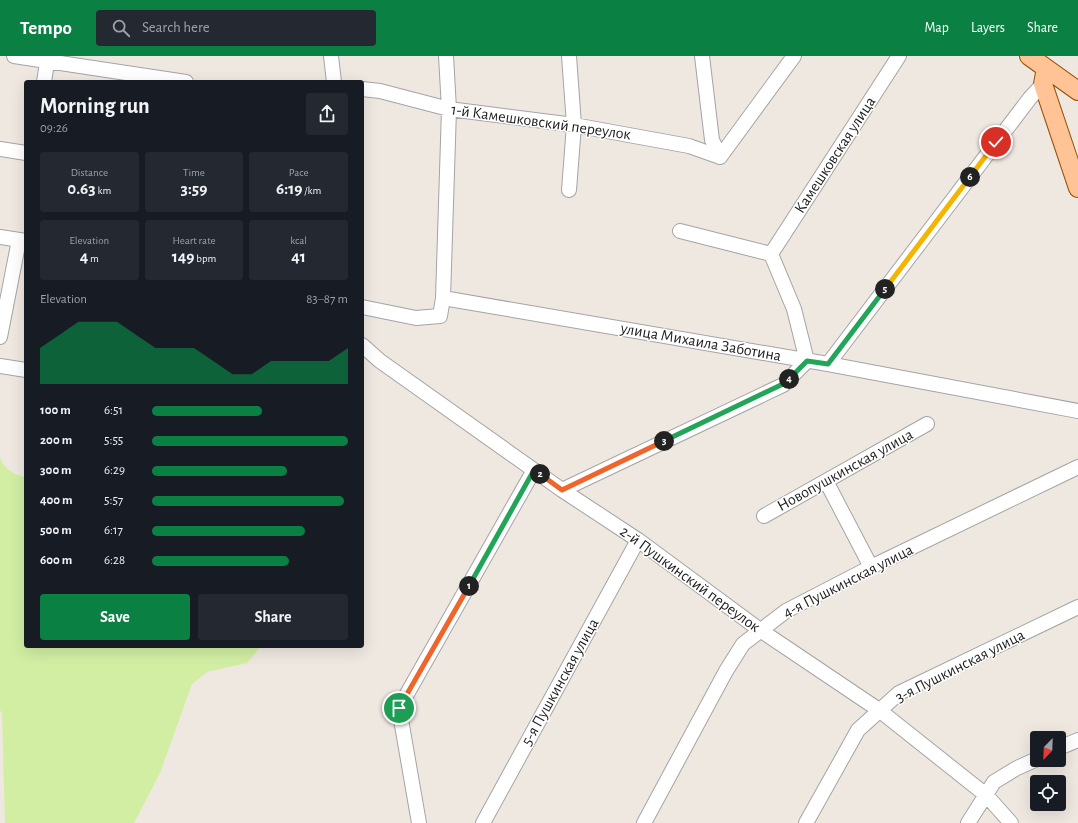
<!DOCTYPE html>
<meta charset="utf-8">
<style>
body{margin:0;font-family:"Alegreya Sans",sans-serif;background:#242831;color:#f1f3f6;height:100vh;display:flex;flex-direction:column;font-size:15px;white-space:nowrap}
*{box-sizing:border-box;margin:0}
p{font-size:13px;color:#9ea1a6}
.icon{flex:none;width:22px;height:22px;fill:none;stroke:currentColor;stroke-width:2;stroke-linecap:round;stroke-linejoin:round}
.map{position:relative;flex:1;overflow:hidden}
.side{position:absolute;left:24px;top:24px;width:340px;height:568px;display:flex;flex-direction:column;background:#171b24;border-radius:4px;box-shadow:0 4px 16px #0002}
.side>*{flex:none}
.needle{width:26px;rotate:203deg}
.tools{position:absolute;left:1030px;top:675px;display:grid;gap:8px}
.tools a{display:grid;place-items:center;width:36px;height:36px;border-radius:4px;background:#171b24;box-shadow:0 4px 16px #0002;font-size:20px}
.pin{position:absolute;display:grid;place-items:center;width:34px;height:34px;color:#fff;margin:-17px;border:2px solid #fff;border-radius:50%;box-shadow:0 1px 4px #0007}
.km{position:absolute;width:20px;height:20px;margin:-10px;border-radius:50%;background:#222;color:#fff;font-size:11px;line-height:20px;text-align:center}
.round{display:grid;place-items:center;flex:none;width:42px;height:42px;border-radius:4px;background:#242831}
.headline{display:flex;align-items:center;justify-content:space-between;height:68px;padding:0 16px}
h1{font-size:22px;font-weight:700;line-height:30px}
.metrics{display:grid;grid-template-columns:repeat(3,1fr);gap:6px;height:68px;padding:4px 16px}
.metrics div{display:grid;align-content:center;border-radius:4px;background:#242831;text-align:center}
.metrics b{font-size:17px;font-weight:700}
.metrics small{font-size:11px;font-weight:400}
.metrics p{font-size:11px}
.chart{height:112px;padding:8px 16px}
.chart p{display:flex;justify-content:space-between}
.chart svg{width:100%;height:72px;margin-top:4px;fill:#0b8043;opacity:.7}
.cta{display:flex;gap:8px;margin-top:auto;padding:8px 16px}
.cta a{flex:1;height:46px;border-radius:4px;background:#0b8043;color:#fff;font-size:16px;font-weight:700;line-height:46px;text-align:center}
.cta a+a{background:#242831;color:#f1f3f6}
ul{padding:0 16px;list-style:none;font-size:13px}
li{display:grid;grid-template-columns:64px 48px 1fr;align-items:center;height:30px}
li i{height:10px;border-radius:5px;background:#0b8043}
header{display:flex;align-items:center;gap:24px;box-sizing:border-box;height:56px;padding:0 20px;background:#0b8043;color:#fff}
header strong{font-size:19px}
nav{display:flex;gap:22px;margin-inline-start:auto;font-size:14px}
.search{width:280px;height:36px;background:#242831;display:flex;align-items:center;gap:10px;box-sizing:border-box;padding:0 14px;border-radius:4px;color:#9ea1a6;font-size:15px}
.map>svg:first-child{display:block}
.grass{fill:#d2eea3}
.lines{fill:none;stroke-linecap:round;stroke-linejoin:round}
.minor-casing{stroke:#a4a4a4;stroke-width:16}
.major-casing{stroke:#954f00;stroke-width:20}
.minor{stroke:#fff;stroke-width:14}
.major{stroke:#ffc396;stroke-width:18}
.split-1-casing{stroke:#fff;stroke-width:8}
.split-2-casing{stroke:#fff;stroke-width:8}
.split-3-casing{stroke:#fff;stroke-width:8}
.split-4-casing{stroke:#fff;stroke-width:8}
.split-5-casing{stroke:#fff;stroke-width:8}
.split-6-casing{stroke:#fff;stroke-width:8}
.split-7-casing{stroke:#fff;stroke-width:8}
.split-1{stroke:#f0652b;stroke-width:5}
.split-2{stroke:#22a559;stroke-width:5}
.split-3{stroke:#f0652b;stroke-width:5}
.split-4{stroke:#22a559;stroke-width:5}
.split-5{stroke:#22a559;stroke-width:5}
.split-6{stroke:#f5b400;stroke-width:5}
.split-7{stroke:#f5b400;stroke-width:5}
.labels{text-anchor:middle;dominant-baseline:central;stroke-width:3;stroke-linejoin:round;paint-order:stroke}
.street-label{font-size:16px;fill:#1d1d1d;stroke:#fff}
</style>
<header>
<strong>Tempo</strong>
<div class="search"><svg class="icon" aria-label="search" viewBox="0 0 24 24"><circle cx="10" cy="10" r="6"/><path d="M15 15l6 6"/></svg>Search here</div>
<nav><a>Map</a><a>Layers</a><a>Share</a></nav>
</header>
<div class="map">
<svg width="1078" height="767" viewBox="0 0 1078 767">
<rect width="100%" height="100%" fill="#efe8e1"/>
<path class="grass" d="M0,402C4,412 15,420 26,421V590L260,591L247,607L207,616L192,628L160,717L134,767H5L2,658L0,654Z"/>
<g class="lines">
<defs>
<path id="minor" d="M14,0L186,26
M331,0L334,26
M569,0L574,69L569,134
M702,0L712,84L720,101
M44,26L48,0
M362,33L380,35L449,53L574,69L689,90L720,101
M0,93L26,97
M720,101L794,0
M680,175L771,198
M0,181L26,185
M771,198L899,0
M443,242L449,53L446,0
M362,251L416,262L440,260L443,242L828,308L1078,355
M0,281L19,184
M362,289L380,305L562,434L638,484L760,574L879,654L986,739L1011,767
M828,308L1030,42L1043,28
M0,310L26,314
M826,425L871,511
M562,434L783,329L807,305L794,253L771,198
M764,460L927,368
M1059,692L1078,684
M419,767L399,652L534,414
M483,767L638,484
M644,767L726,615L743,588L786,555L871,511L1078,411
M806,767L858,674L899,637L1078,551
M968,767L994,726L1017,712L1037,703"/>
<path id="major" d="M1029,0L1078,35
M1046,12L1043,28L1078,132"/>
</defs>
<use href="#minor" class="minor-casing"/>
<use href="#major" class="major-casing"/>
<use href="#minor" class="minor"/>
<use href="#major" class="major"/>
</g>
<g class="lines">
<defs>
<path id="split-1" d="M399,652L469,530"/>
<path id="split-2" d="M469,530L534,414L540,418"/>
<path id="split-3" d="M540,418L562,434L664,385"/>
<path id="split-4" d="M664,385L783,328L789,323"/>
<path id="split-5" d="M789,323L807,305L828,308L885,233"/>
<path id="split-6" d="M885,233L970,121"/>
<path id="split-7" d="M970,121L996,86"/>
</defs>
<use href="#split-1" class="split-1-casing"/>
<use href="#split-2" class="split-2-casing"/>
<use href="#split-3" class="split-3-casing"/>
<use href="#split-4" class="split-4-casing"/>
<use href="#split-5" class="split-5-casing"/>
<use href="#split-6" class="split-6-casing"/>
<use href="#split-7" class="split-7-casing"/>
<use href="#split-1" class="split-1"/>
<use href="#split-2" class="split-2"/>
<use href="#split-3" class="split-3"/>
<use href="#split-4" class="split-4"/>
<use href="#split-5" class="split-5"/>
<use href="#split-6" class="split-6"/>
<use href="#split-7" class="split-7"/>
</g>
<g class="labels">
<g class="street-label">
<text transform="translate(541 66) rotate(8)">1-й Камешковский переулок</text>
<text transform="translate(835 99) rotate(-57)">Камешковская улица</text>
<text transform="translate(701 286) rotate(10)">улица Михаила Заботина</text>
<text transform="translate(845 414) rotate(-29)">Новопушкинская улица</text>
<text transform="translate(690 523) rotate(36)">2-й Пушкинский переулок</text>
<text transform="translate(848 525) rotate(-27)">4-я Пушкинская улица</text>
<text transform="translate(960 610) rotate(-27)">3-я Пушкинская улица</text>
<text transform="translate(560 626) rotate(-61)">5-я Пушкинская улица</text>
</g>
</g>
</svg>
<div class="tools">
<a><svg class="needle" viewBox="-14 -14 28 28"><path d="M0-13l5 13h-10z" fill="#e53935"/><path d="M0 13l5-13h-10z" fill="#9ea1a6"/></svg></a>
<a><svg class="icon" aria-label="locate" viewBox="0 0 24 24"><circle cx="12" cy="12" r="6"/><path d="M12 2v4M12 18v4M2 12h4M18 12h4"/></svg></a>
</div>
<div class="pin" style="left:399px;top:652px;background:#1e9e55"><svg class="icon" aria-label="arrive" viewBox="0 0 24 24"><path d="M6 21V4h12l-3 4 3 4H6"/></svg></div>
<div class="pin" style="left:996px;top:86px;background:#d93025"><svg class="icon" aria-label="check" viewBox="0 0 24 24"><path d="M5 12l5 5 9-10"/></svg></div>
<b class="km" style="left:469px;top:530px">1</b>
<b class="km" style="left:540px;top:418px">2</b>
<b class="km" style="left:664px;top:385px">3</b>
<b class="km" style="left:789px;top:323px">4</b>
<b class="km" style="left:885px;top:233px">5</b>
<b class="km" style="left:970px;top:121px">6</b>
<section class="side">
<div class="headline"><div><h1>Morning run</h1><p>09:26</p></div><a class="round"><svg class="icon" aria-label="share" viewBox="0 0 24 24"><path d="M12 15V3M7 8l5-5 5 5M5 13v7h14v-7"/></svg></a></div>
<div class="metrics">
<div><p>Distance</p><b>0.63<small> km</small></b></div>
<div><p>Time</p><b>3:59</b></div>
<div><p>Pace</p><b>6:19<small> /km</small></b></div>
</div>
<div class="metrics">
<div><p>Elevation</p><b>4<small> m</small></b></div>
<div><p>Heart rate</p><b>149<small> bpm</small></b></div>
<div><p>kcal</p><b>41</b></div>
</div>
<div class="chart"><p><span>Elevation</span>83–87 m</p>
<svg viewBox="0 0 160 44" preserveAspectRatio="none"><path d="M0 44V22L10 14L20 6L30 6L40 6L50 14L60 22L70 22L80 22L90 30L100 38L110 38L120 30L130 30L140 30L150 30L160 22V44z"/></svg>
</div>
<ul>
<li><b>100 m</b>6:51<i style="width:56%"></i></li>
<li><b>200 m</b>5:55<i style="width:100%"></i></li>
<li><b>300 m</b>6:29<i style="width:69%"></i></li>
<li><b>400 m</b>5:57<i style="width:98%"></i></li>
<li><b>500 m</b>6:17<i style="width:78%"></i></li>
<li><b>600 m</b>6:28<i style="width:70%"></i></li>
</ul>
<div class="cta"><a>Save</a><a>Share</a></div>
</section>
</div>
